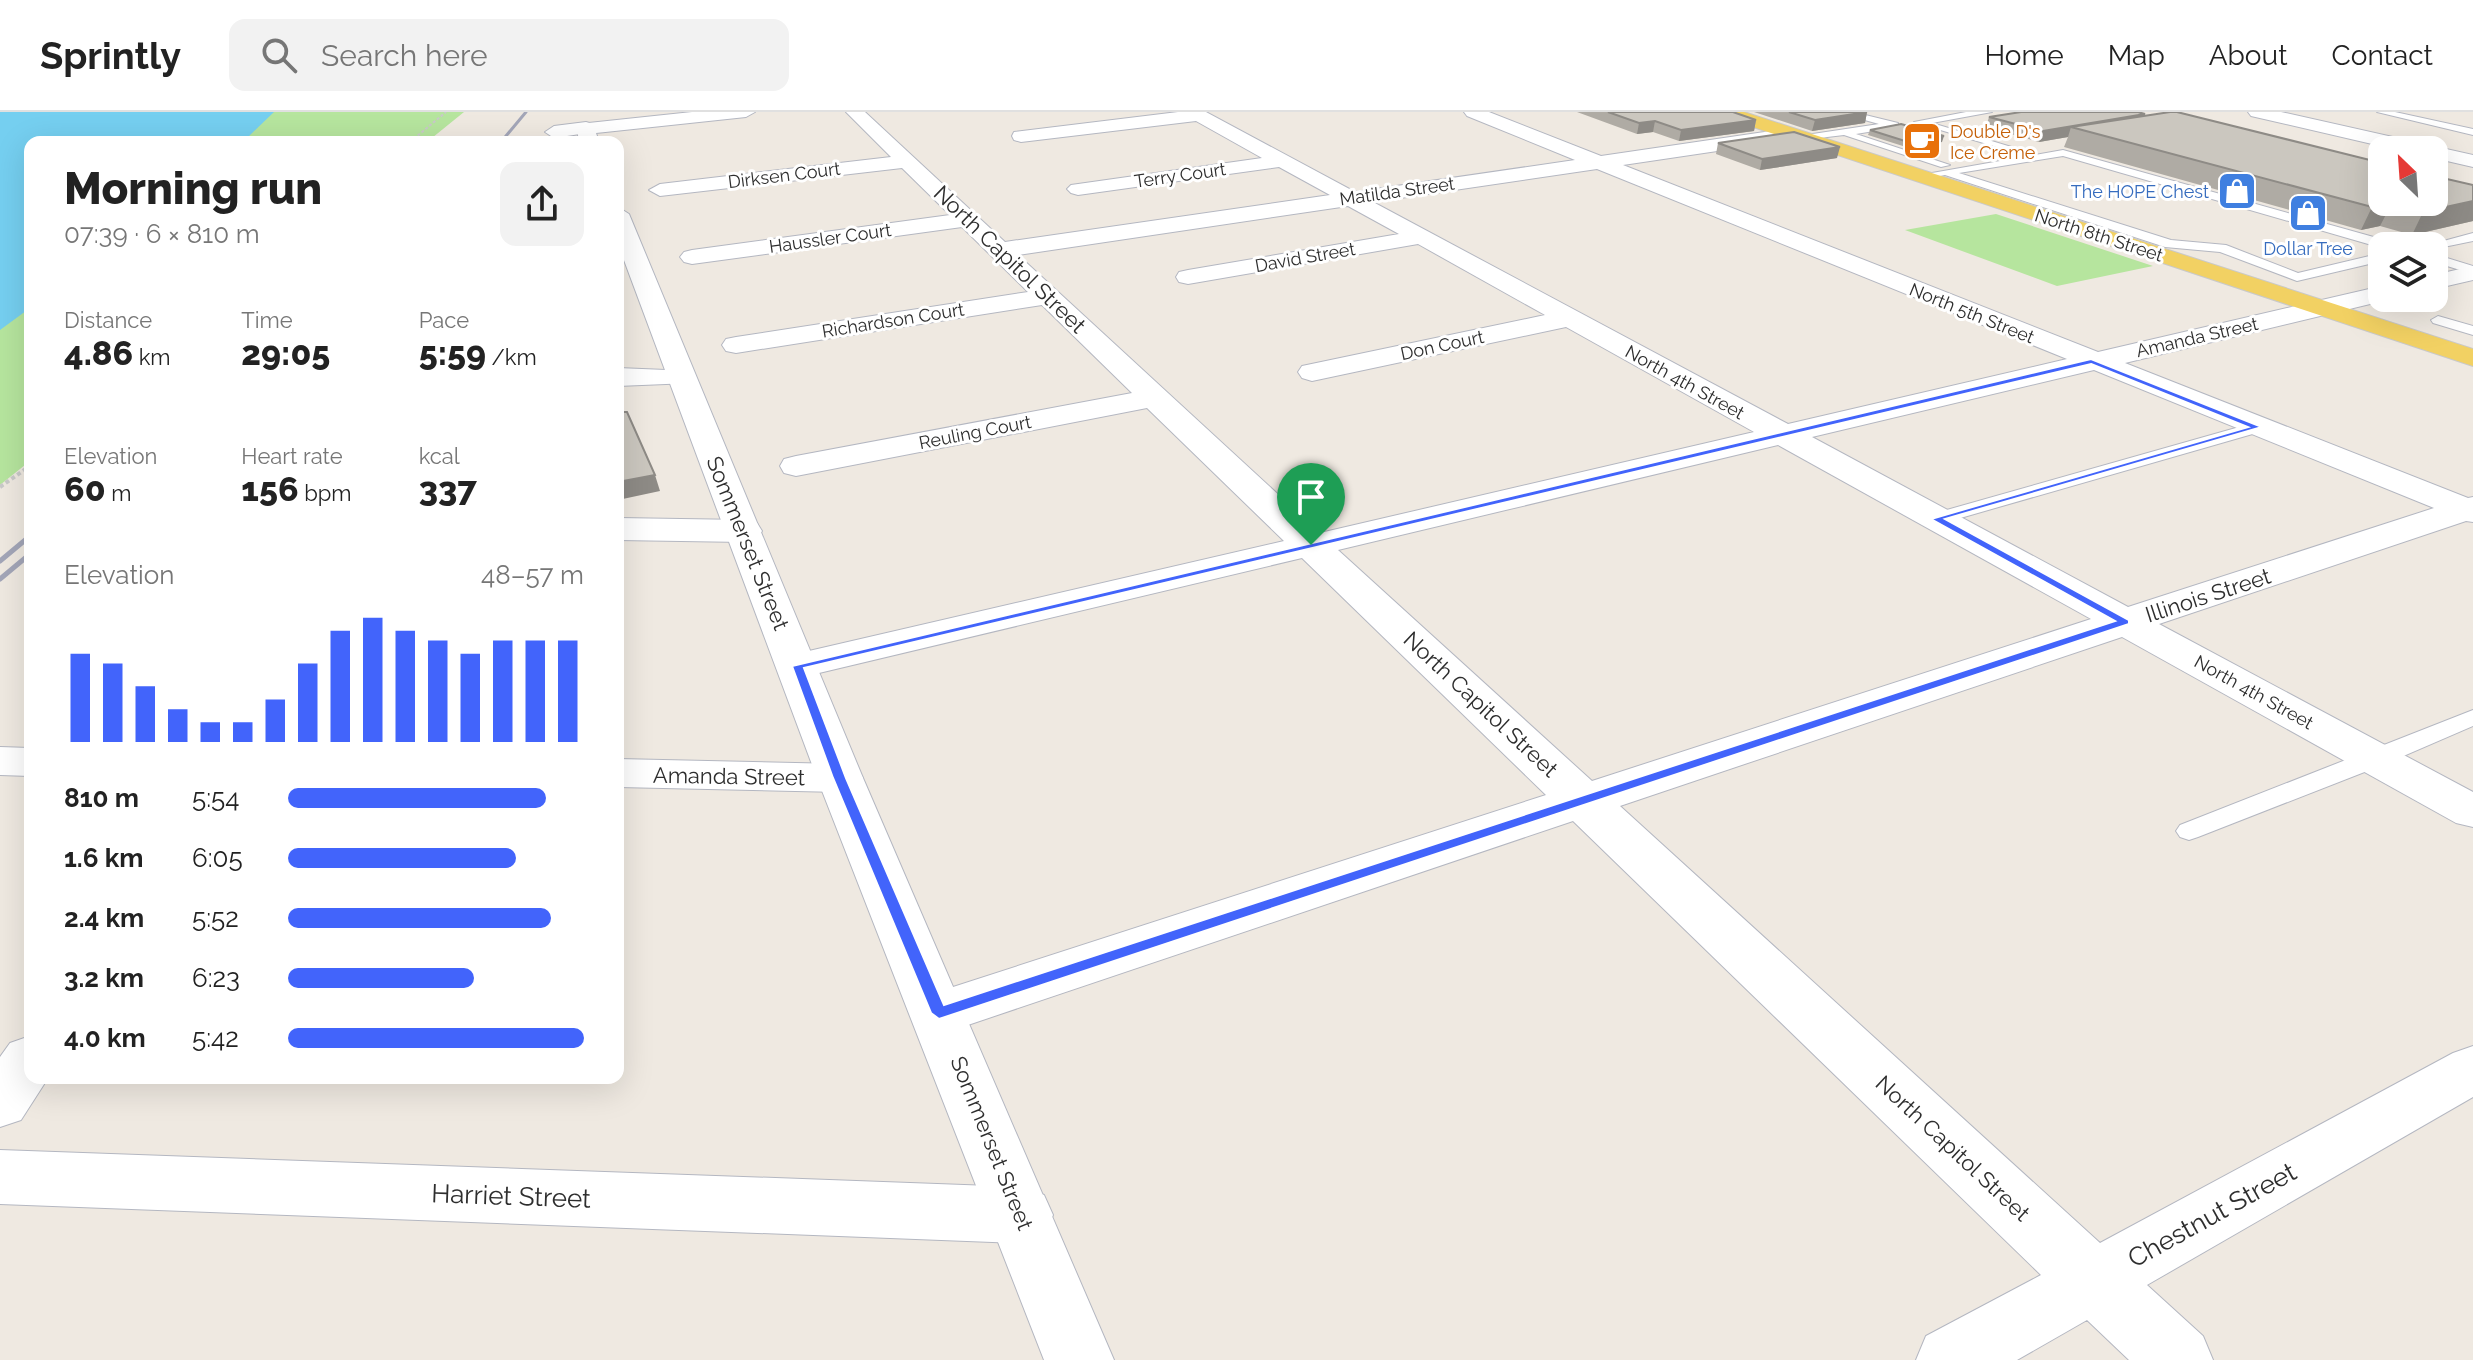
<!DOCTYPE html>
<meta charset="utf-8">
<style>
body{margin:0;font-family:Raleway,sans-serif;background:#f2f2f2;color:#222;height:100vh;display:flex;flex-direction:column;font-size:30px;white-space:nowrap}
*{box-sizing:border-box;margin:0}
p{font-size:26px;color:#767676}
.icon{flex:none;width:44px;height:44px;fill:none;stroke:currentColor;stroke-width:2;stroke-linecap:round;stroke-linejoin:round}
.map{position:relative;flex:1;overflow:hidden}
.sheet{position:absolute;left:24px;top:24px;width:600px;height:948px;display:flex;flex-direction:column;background:#fff;border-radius:16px;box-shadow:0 8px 32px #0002}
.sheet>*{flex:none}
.needle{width:52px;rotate:335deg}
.buttons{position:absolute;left:2368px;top:24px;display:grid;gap:16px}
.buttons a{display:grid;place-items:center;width:80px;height:80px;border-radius:16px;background:#fff;box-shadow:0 8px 32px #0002;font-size:40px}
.pin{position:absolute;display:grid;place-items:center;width:68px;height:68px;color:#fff;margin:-82px -34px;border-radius:50% 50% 50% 0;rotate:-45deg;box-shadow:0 0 8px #0007}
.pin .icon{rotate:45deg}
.round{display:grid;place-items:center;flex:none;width:84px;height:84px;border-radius:16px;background:#f2f2f2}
.summary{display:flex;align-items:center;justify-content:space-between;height:136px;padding:0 40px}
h1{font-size:44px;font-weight:800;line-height:60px}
.stats{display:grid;grid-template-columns:repeat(3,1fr);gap:12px;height:136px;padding:8px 40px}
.stats div{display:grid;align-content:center}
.stats b{font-size:34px;font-weight:800}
.stats small{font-size:22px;font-weight:400}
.stats p{font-size:22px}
.chart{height:224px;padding:16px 40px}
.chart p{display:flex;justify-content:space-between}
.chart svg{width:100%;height:144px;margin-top:8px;stroke:#4264fb;stroke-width:6}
ul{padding:0 40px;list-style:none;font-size:26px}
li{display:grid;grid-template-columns:128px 96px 1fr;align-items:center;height:60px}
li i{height:20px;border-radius:10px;background:#4264fb}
header{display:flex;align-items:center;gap:48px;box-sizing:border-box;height:112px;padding:0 40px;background:#fff;border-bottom:2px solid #e0e0e0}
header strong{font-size:38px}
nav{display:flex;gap:44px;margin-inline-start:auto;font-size:28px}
.search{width:560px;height:72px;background:#f2f2f2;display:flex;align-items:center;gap:20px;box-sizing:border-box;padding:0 28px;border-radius:16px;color:#767676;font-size:30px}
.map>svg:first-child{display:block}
.green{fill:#b6e59e}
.water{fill:#75cff0}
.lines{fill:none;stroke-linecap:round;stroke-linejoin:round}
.service-casing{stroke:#b4b7c1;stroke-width:2}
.minor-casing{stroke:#b4b7c1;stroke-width:2}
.secondary-casing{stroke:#b4b7c1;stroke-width:2}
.primary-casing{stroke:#c9c9c9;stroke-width:2}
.path-far1{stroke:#c9c9c9;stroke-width:2;stroke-dasharray:3 2;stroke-linecap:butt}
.path{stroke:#c9c9c9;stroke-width:4;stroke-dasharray:4 3;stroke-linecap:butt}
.service{fill:#fff;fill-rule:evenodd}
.minor{fill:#fff;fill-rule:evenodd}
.secondary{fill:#fff;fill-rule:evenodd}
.primary{fill:#f2d163;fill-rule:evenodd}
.rail-far1{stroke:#a3a6b8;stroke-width:3}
.rail{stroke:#a3a6b8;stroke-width:5}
.wall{fill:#afaba4}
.shaded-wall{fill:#8e8b86}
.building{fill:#cbc7bf;stroke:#8e8b86;stroke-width:2}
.route{fill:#4264fb;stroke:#fff;stroke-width:2;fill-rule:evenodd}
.labels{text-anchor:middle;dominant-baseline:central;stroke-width:6;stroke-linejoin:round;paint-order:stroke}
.far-food-label{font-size:18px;fill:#c56008;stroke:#fff;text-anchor:start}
.far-street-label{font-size:18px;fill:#2e2e2e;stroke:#fff}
.far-shop-label{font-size:18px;fill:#366cbe;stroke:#fff;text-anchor:end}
.street-label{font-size:22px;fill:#2e2e2e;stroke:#fff}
.near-street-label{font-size:26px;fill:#2e2e2e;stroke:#fff}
</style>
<header>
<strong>Sprintly</strong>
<div class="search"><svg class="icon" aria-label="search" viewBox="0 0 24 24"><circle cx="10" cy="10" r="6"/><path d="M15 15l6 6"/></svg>Search here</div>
<nav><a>Home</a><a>Map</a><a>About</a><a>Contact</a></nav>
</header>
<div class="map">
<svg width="2473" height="1248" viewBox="0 0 2473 1248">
<rect width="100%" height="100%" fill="#efe9e1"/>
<path class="green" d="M0,0H464L427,30H30V349L0,373Z
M1996,102L2153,154L2057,174L1905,118Z"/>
<path class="water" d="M0,0H274L247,26L238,30H30V196L0,218Z"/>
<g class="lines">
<defs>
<path id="service" d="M1836,0H1853L1898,11V15L1856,22L1950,53L1941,55L1844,23L1802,28V24L1806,23L1879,12Z
M1966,0H1992L1932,11L2028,40L2010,43V39L1914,10Z
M2377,0H2395L2473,17V23Z
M2063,38L2395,131L2396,134L2382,136L2063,44L1959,61L2171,128L2226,133L2298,161L2382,141V149L2297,169L2220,140L2165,135L1945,63L1921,67L1915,64Z
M2473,121V129L2434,137V134H2425Z
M2434,142L2473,154V162L2434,150Z
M2438,204L2473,214V223L2433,211L2431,208Z
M2257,310L2265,315L2263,319L1943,411L1936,413L1926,407L1929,403Z
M2473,598V614L2385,652L2198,725L2189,728L2180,725L2176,719L2180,713Z"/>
<path id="minor" d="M846,0H865L1005,130L1330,83L1279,55L1078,83L1071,81L1067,77L1071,73L1262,46L1196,9L1021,30L1014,28L1012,24L1014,20L1178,0H1206L1355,80L1575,48L1467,4L1464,0H1489L1601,44L1778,18L1785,20L1787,24L1785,28L1778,30L1623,53L2098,240L2382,174V186L2391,187L2125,251L2468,386L2473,385V410L2466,409L2159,512L2473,680V715L2456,711L2122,525L1620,694L2100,1131L2453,941L2473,934V985L2147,1173L2203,1224L2213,1248H2129L2087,1208L2017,1248H1916L1926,1224L2041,1163L1573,709L959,916L939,922L919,916L911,901L919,886L1546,683L1302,446L798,566L783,563L777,554L783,545L1284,429L1147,296L796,364L784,361L780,354L784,347L796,344L1132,281L1042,193L736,241L726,239L722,233L726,227L736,225L1028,180L962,115L692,152L684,150L680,145L684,140L692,138L950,103L902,56L660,84L649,78L660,72L891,45ZM1597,57L2067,247L1788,312L1373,90ZM1348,94L1399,122L1188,158L1179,160L1176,165L1179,170L1188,172L1418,132L1545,203L1302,254L1298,260L1302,266L1312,269L1566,215L1754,320L1320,421L1018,143ZM2094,258L2434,396L2128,495L1812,325ZM1778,333L2091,507L1592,669L1338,438Z
M2248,0H2281L2473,43V55L2434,46V38H2398L2251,4Z
M586,10L593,12L595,16L593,20L554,26L545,20L554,14Z
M2473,154V168L2434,177V163Z
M618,256L690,259L694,265L690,271L618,274Z
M618,406L744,408L757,411L762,419L757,427L744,430L618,428Z
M0,635L30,636V664L0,663Z
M618,647L840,652L856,656L863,666L856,676L840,680L618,675Z
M0,1038L1021,1075L1044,1083L1053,1103L1044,1123L1021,1131L0,1092Z"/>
<path id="secondary" d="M692,0H755L746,5L596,21L599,30H579L577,16L579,12Z
M618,95L629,102L863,666L1114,1248H1044L817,666L618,132Z
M30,924V966H48L21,1008L0,1015V945L10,931Z"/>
<path id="primary" d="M1717,0H1744L2473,237V254L1720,4Z"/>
</defs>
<use href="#service" class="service-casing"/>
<use href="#minor" class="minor-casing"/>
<use href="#secondary" class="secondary-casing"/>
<use href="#primary" class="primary-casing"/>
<path class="path-far1" d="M410,30L446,0"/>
<path class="path" d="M0,375L30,354"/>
<use href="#service" class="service"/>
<use href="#minor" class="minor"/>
<use href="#secondary" class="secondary"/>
<use href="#primary" class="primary"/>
<path class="rail-far1" d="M501,30L526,0"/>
<path class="rail" d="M0,449L30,424
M0,467L30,442"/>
</g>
<path class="wall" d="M1577,0H1733L1756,8L1754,19L1679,29L1653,20L1637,22Z
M1754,0H1867L1865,11L1812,19Z
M2144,4L2473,73V109L2412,123L2380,114L2361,118L2064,35L2068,25L2039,30L1986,15L1989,5Z
M1870,18L1942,30L1906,35L1868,23Z
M1718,31L1837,46L1760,58L1716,42Z"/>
<path class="shaded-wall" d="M1867,0L1865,11L1812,19L1815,8Z
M2145,2L2141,12L2071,15L2068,25L2039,30L2043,19Z
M1756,8L1754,19L1679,29L1681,18Z
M1655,9L1653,20L1637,22L1639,11Z
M1944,24L1942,30L1906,35L1908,30Z
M1840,35L1837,46L1760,58L1762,47Z
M2473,89V109L2412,123L2423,100Z
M2392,91L2380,114L2361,118L2372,95Z
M655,363L660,379L618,388V370Z"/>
<path class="building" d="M1608,0H1733L1756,8L1681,18L1655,9L1639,11Z
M1789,0H1867L1815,8Z
M2021,0H2138L2145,2L2043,19L1989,5Z
M2170,0H2177L2382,51V90H2434V64L2473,73V89L2423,100L2392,91L2372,95L2071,15Z
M1901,12L1944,24L1908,30L1870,18Z
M1794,20L1840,35L1762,47L1718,31Z
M618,300H627L655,363L618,370Z"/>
<path class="route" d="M2091,247L2262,315L1945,407L2129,508V512L939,907L931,901L833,666L792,554ZM2091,252L2248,315L1931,407L2115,509L944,893L846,666L804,556Z"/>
<defs>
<symbol id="cafe-square" viewBox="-11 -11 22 22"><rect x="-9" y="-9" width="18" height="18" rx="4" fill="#e8710a" stroke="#fff"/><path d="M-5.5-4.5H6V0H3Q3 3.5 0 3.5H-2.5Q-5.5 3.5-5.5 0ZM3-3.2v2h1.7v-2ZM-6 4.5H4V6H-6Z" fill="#fff"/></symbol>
<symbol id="shop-square" viewBox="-11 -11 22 22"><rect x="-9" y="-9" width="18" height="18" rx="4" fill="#3f7fe0" stroke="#fff"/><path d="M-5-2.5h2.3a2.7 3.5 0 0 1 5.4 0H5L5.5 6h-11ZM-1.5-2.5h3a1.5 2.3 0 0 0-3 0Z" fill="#fff"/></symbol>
</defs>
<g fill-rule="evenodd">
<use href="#cafe-square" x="1900" y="7" width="44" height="44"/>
<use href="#shop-square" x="2215" y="57" width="44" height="44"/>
<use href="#shop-square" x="2286" y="79" width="44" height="44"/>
</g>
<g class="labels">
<g class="far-food-label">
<text x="1950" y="19">Double D's<tspan x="1950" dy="21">Ice Creme</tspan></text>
</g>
<g class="far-street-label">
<text transform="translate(784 63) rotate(-7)">Dirksen Court</text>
<text transform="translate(1180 63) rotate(-8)">Terry Court</text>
<text transform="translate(1397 79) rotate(-8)">Matilda Street</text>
<text transform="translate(2099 123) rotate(18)">North 8th Street</text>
<text transform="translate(830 126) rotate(-8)">Haussler Court</text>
<text transform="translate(1305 145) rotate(-10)">David Street</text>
<text transform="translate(1972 201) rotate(22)">North 5th Street</text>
<text transform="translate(893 208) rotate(-9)">Richardson Court</text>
<text transform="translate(2197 225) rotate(-13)">Amanda Street</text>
<text transform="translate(1442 233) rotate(-12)">Don Court</text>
<text transform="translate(1685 270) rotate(29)">North 4th Street</text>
<text transform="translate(975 320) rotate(-11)">Reuling Court</text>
<text transform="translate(2254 580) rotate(29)">North 4th Street</text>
</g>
<g class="far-shop-label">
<text x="2209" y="79">The HOPE Chest</text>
<text x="2308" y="136" text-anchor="middle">Dollar Tree</text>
</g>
<g class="street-label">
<text transform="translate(1010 147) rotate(44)">North Capitol Street</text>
<text transform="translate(748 431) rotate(68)">Sommerset Street</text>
<text transform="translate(2208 483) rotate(-18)">Illinois Street</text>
<text transform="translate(1481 592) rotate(43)">North Capitol Street</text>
<text transform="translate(729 664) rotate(1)">Amanda Street</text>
<text transform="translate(992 1031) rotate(68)">Sommerset Street</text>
<text transform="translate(1953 1036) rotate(43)">North Capitol Street</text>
</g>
<g class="near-street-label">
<text transform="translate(511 1084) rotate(2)">Harriet Street</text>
<text transform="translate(2212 1103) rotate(-29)">Chestnut Street</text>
</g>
</g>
</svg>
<div class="buttons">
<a><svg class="needle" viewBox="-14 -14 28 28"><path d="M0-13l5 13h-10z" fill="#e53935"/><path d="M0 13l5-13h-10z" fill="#767676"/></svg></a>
<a><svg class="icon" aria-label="layers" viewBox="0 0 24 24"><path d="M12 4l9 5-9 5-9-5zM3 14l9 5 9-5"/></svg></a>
</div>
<div class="pin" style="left:1311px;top:433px;background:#1e9e55"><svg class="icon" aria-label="arrive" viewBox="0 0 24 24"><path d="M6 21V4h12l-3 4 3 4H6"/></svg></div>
<section class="sheet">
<div class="summary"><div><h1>Morning run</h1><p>07:39 · 6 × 810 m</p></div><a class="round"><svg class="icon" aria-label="share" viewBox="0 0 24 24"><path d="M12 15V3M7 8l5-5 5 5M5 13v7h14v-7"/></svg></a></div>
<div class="stats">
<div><p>Distance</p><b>4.86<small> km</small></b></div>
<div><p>Time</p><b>29:05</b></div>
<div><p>Pace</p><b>5:59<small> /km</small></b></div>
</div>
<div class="stats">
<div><p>Elevation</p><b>60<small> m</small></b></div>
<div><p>Heart rate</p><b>156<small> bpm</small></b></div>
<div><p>kcal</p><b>337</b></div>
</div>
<div class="chart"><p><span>Elevation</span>48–57 m</p>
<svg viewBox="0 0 160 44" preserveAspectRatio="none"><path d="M5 44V17M15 44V20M25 44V27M35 44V34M45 44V38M55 44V38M65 44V31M75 44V20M85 44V10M95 44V6M105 44V10M115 44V13M125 44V17M135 44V13M145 44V13M155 44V13"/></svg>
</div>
<ul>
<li><b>810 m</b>5:54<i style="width:87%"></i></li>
<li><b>1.6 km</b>6:05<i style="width:77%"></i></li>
<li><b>2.4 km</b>5:52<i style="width:89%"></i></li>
<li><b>3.2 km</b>6:23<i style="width:63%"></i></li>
<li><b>4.0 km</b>5:42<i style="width:100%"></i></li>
</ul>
</section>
</div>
